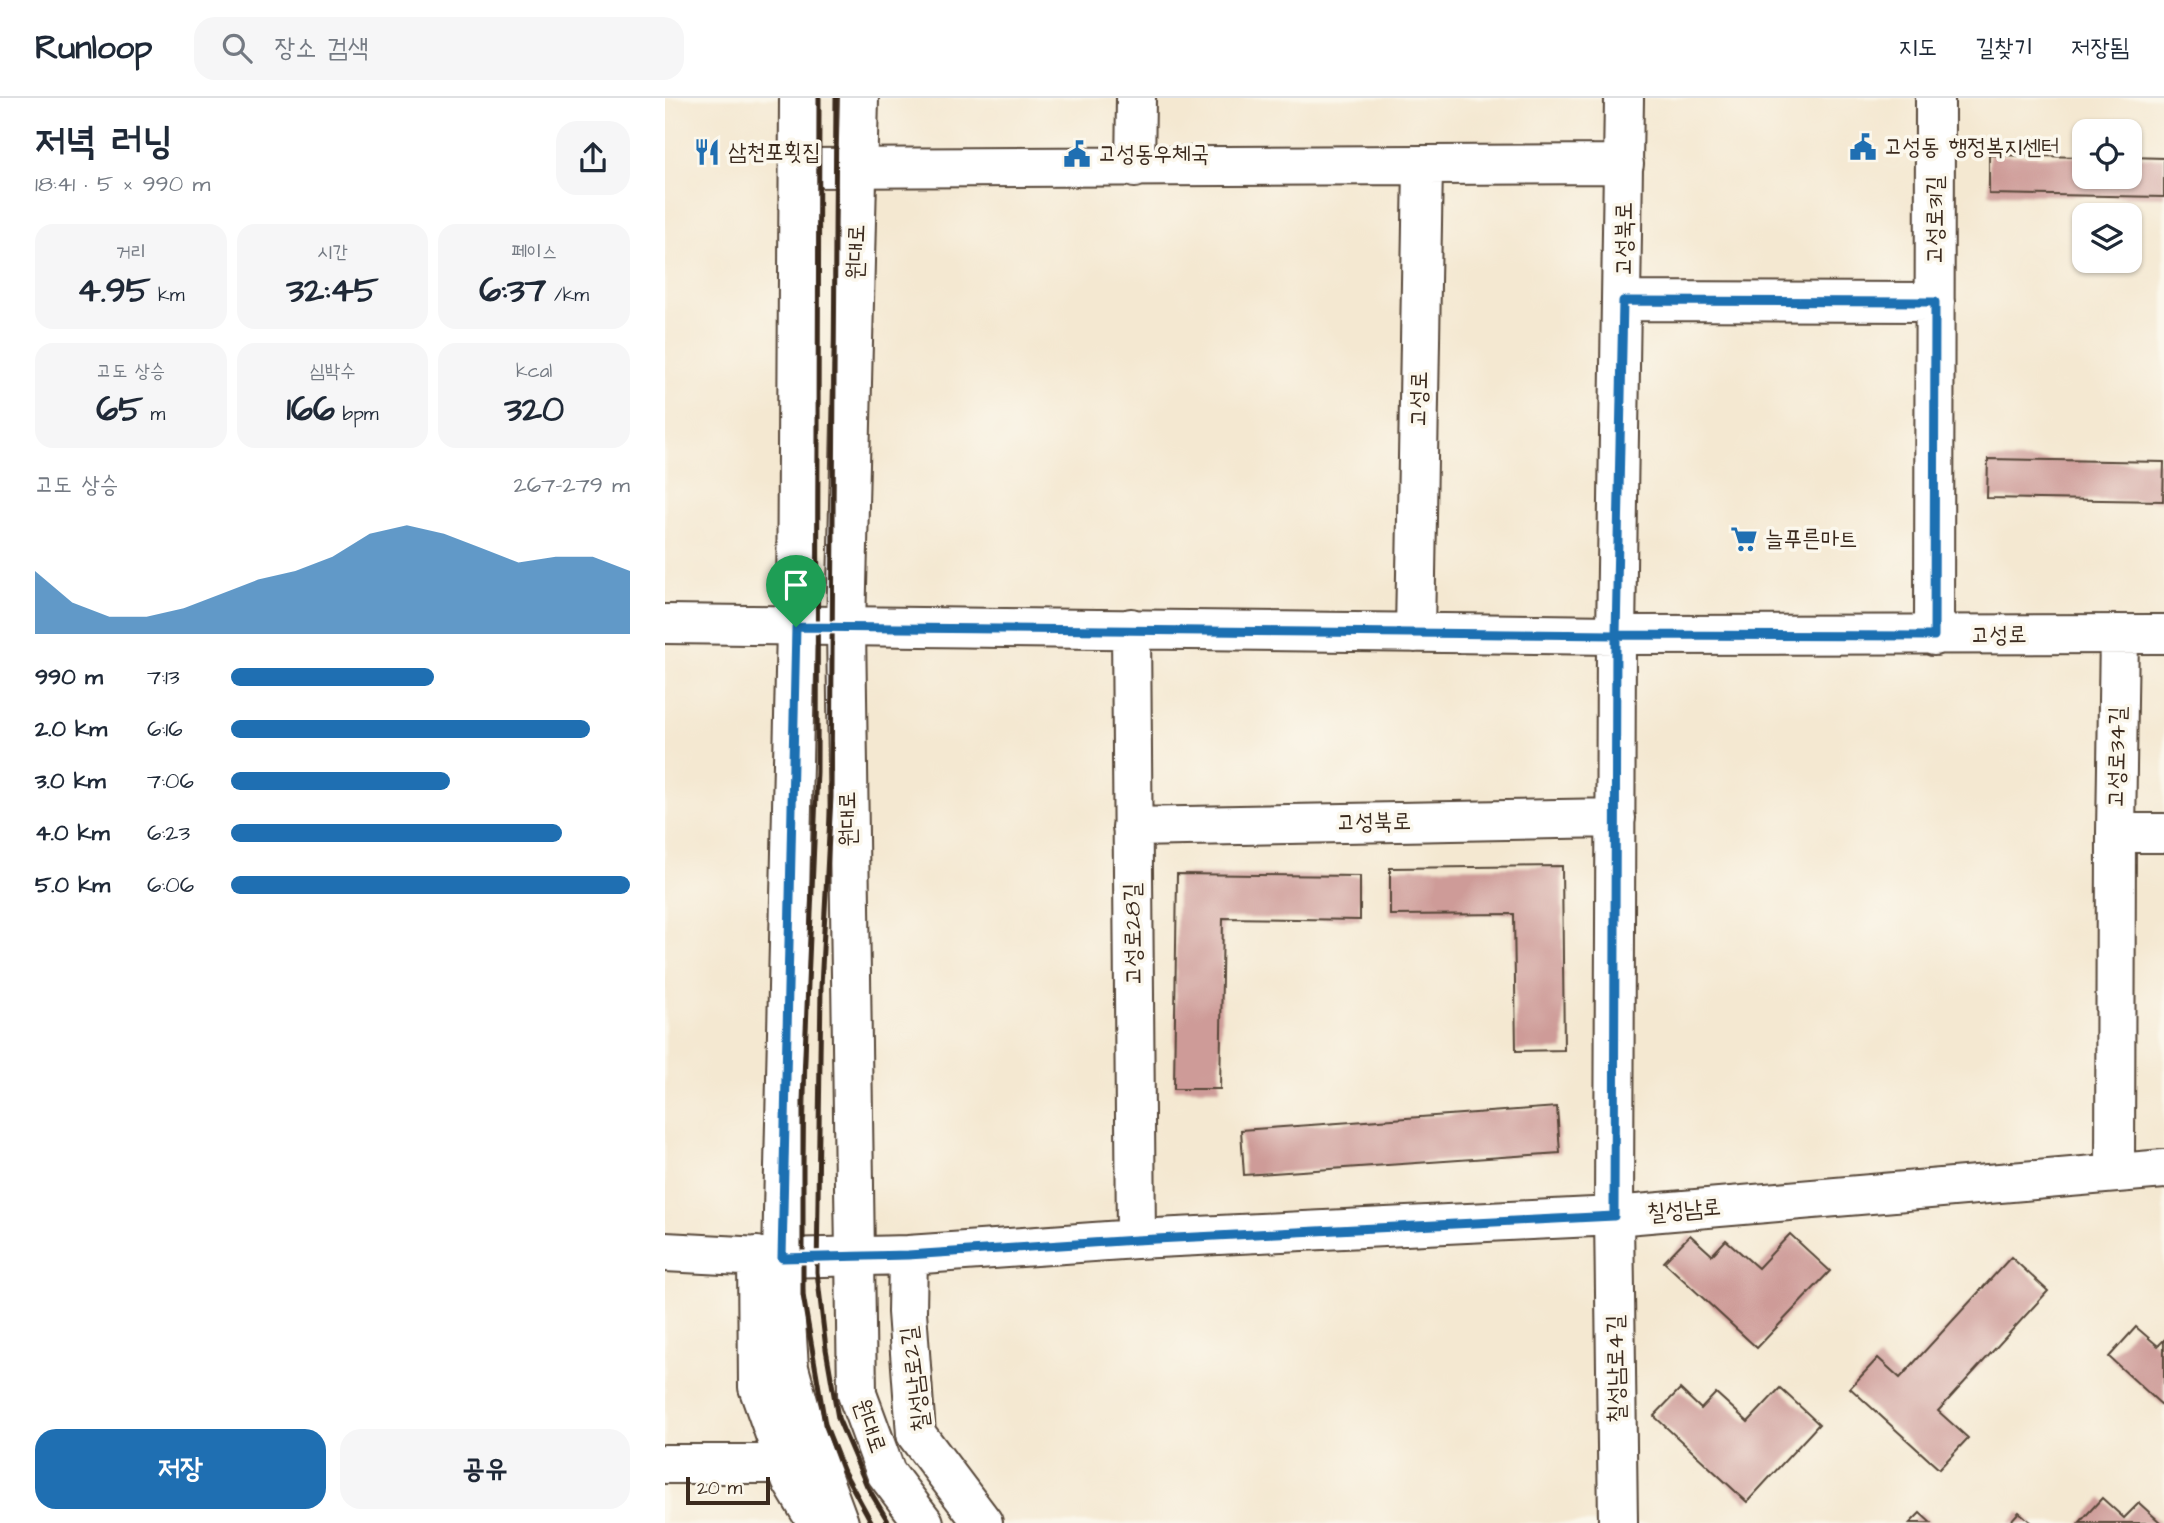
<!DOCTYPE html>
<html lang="ko">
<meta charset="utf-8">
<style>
body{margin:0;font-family:"Architects Daughter","Poor Story",sans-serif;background:#f6f6f7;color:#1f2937;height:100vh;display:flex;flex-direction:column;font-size:26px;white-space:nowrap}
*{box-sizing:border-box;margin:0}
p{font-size:23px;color:#747a83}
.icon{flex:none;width:38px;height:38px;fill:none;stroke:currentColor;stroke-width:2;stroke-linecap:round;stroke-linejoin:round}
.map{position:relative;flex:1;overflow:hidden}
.details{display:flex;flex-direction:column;background:#fff;width:665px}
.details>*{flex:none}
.buttons{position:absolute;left:1407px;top:21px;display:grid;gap:14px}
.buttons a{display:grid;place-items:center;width:70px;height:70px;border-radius:14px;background:#fff;box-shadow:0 2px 5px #0004;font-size:35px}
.scale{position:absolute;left:21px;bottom:18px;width:84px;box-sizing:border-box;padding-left:7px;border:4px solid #3b2a1e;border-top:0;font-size:19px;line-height:24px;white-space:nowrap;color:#3b2a1e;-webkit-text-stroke:5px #fbf7ec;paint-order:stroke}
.pin{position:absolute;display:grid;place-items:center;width:60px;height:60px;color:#fff;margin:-72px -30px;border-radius:50% 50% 50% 0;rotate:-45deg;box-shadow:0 0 7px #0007}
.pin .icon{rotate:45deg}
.round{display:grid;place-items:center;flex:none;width:74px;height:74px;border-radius:21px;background:#f6f6f7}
.headline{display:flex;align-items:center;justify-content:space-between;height:119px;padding:0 35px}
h1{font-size:38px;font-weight:700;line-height:52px}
.stats{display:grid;grid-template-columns:repeat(3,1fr);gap:10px;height:119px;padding:7px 35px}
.stats div{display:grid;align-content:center;border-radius:18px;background:#f6f6f7;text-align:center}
.stats b{font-size:35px;font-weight:700}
.stats small{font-size:19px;font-weight:400}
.stats p{font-size:19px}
.chart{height:196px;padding:14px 35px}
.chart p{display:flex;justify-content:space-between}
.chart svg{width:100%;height:126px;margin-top:7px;fill:#1f6fb2;opacity:.7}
.action{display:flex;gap:14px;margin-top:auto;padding:14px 35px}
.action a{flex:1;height:80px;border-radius:21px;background:#1f6fb2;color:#fff;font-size:28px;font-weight:700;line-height:80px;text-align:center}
.action a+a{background:#f6f6f7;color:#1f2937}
ul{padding:0 35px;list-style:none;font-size:23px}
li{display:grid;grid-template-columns:112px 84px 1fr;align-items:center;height:52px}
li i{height:18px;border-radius:9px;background:#1f6fb2}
header{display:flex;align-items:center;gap:42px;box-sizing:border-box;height:98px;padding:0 35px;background:#fff;border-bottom:2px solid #e0e1e3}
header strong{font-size:33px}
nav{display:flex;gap:38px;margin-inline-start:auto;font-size:24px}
.search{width:490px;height:63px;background:#f6f6f7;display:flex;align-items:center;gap:18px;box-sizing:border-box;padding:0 24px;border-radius:21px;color:#747a83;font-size:26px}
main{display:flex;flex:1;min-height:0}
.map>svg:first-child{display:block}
.building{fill:#ce9b98}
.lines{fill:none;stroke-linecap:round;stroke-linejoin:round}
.minor-casing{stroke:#574639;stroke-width:42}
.major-casing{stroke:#574639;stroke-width:42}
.minor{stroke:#fff;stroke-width:38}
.major{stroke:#fff;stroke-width:38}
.rail{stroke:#3b2a1e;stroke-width:5}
.route-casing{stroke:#fff;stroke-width:14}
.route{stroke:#1f6fb2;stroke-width:9}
.labels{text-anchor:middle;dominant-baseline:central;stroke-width:7;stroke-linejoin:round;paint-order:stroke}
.poi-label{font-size:23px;fill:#3b2a1e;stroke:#fbf7ec;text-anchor:start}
.street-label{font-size:23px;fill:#3b2a1e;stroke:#fbf7ec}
</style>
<header>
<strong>Runloop</strong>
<div class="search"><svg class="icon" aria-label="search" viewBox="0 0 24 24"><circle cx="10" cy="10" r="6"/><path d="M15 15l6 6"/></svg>장소 검색</div>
<nav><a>지도</a><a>길찾기</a><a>저장됨</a></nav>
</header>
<main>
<section class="details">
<div class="headline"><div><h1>저녁 러닝</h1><p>18:41 · 5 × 990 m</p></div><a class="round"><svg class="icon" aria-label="share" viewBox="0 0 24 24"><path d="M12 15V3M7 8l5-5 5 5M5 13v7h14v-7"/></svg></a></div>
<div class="stats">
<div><p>거리</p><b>4.95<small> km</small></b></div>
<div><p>시간</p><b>32:45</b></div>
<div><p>페이스</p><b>6:37<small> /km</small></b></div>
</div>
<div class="stats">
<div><p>고도 상승</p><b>65<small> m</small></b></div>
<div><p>심박수</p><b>166<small> bpm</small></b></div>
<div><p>kcal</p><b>320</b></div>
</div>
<div class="chart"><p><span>고도 상승</span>267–279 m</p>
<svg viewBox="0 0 160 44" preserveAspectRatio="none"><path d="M0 44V22L10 33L20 38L30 38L40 35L50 30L60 25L70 22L80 17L90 9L100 6L110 9L120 14L130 19L140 17L150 17L160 22V44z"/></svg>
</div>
<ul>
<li><b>990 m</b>7:13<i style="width:51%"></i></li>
<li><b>2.0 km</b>6:16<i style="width:90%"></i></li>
<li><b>3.0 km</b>7:06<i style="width:55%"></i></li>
<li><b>4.0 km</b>6:23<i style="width:83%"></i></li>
<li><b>5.0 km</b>6:06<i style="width:100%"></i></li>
</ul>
<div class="action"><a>저장</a><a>공유</a></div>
</section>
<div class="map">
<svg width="1499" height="1425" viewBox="0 0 1499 1425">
<rect width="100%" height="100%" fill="#fbf7ec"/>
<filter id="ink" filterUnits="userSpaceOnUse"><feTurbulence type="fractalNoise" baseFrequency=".0143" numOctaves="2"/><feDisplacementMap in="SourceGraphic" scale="14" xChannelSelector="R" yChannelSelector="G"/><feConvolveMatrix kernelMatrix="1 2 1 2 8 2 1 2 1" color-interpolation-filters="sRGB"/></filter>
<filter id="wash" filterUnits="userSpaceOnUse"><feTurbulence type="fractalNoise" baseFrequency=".00686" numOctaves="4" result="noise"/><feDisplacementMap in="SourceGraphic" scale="28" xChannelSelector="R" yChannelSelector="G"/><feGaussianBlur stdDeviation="1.57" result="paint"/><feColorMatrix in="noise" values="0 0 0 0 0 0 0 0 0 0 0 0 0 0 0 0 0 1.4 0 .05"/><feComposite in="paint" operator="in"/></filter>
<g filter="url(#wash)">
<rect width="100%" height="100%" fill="#f4e8d1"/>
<g id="blocks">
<path class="building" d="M1324,57L1419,59V79H1465V59L1499,60V99L1324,96Z
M1323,361L1499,364L1498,403L1322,400Z
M897,768L899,952L851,953L849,816L725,817V770Z
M512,776L695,778V822L558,820L555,991H509Z
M892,1009L895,1055L579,1077L576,1032Z
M1125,1136L1165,1173L1092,1250L999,1164L1025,1137L1047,1157L1061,1142L1093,1170Z
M1346,1159L1383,1193L1273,1313L1303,1340L1274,1371L1185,1290L1213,1260L1235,1280Z
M1471,1229L1493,1248L1499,1242V1309L1444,1259Z
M1115,1290L1154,1326L1082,1404L989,1318L1015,1291L1036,1311L1051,1295L1083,1324Z
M1437,1400L1459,1420L1474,1405L1496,1425H1414Z
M1354,1414L1367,1425H1344Z
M1255,1415L1266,1425H1245Z"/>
</g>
</g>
<g filter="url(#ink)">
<use href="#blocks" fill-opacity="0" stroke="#574639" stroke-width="2"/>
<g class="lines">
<defs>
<path id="minor" d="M136,70L959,66
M470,70L471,0
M958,203L1270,204
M0,526L951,537L1499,536
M466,530L471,1141
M750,535L758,68
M1454,536L1451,735H1499
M1269,538L1270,0
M467,729L951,720
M1450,1075L1451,735
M0,1154L117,1160L243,1157L471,1141L949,1118L1499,1071
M243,1157L242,1214L251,1336L318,1425
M92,1158L93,1289L126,1382L152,1425
M0,1366H121
M953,1425L949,1118L951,537L959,0"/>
<path id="major" d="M134,0L131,529L117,1160L124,1270L144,1344L174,1425
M194,0L181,529L192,1296L221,1375L259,1425"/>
</defs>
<use href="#minor" class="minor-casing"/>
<use href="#major" class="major-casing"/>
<use href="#minor" class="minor"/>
<use href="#major" class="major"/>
<path class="rail" d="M154,0L152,674L138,1003V1197L160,1326L179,1374L207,1425
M171,0L166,699L156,889L152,1174L161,1251L173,1320L202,1388L224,1425"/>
</g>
</g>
<g class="lines" filter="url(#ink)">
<defs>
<path id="route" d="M131,529L117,1160L243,1157L471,1142L949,1118L951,537L1269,538L1270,204L958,203L951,537L131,529"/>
</defs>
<use href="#route" class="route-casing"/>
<use href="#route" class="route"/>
</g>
<defs>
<symbol id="civic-bare" viewBox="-9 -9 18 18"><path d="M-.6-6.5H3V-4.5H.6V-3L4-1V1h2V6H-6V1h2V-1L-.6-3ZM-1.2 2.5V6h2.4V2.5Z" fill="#1f6fb2" stroke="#fbf7ec" stroke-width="2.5" paint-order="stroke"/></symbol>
<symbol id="restaurant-bare" viewBox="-9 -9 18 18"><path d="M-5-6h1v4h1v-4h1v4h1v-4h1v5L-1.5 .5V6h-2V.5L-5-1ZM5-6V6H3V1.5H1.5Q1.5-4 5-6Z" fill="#1f6fb2" stroke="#fbf7ec" stroke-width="2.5" paint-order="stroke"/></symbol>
<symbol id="supermarket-bare" viewBox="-9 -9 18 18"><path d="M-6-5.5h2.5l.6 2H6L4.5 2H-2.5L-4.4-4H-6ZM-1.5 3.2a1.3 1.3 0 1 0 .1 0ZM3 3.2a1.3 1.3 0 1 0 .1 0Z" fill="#1f6fb2" stroke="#fbf7ec" stroke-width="2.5" paint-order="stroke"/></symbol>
</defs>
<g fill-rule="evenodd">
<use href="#civic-bare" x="1179" y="30" width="38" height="38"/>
<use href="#restaurant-bare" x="23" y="35" width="38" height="38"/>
<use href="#civic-bare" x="393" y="37" width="38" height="38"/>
<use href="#supermarket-bare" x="1060" y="422" width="38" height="38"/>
</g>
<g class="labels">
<g class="poi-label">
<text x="1219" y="49">고성동 행정복지센터</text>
<text x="63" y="54">삼천포횟집</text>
<text x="433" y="56">고성동우체국</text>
<text x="1100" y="441">늘푸른마트</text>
</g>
<g class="street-label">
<text transform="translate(1270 122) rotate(-90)">고성로31길</text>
<text transform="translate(959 141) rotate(-90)">고성북로</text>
<text transform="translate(191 154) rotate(-88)">원대로</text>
<text transform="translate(754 301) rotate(-89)">고성로</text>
<text transform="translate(1334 537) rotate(-1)">고성로</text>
<text transform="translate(1452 659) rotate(-89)">고성로34길</text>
<text transform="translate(183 721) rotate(-91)">원대로</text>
<text transform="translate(709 724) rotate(-1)">고성북로</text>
<text transform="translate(468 836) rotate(-91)">고성로28길</text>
<text transform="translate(1019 1112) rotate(-5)">칠성남로</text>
<text transform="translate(951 1271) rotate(-91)">칠성남로4길</text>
<text transform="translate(250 1281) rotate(-97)">칠성남로2길</text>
<text transform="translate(205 1328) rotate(71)">원대로</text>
</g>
</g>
</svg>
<div class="buttons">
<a><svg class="icon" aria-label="locate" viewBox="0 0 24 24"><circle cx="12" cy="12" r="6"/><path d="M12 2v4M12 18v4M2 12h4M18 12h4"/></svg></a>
<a><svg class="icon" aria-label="layers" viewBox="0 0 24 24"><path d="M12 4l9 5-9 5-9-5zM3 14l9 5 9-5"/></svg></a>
</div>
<div class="scale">20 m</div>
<div class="pin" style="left:131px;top:529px;background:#1e9e55"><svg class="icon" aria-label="arrive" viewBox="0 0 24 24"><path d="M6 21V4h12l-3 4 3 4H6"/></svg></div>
</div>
</main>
